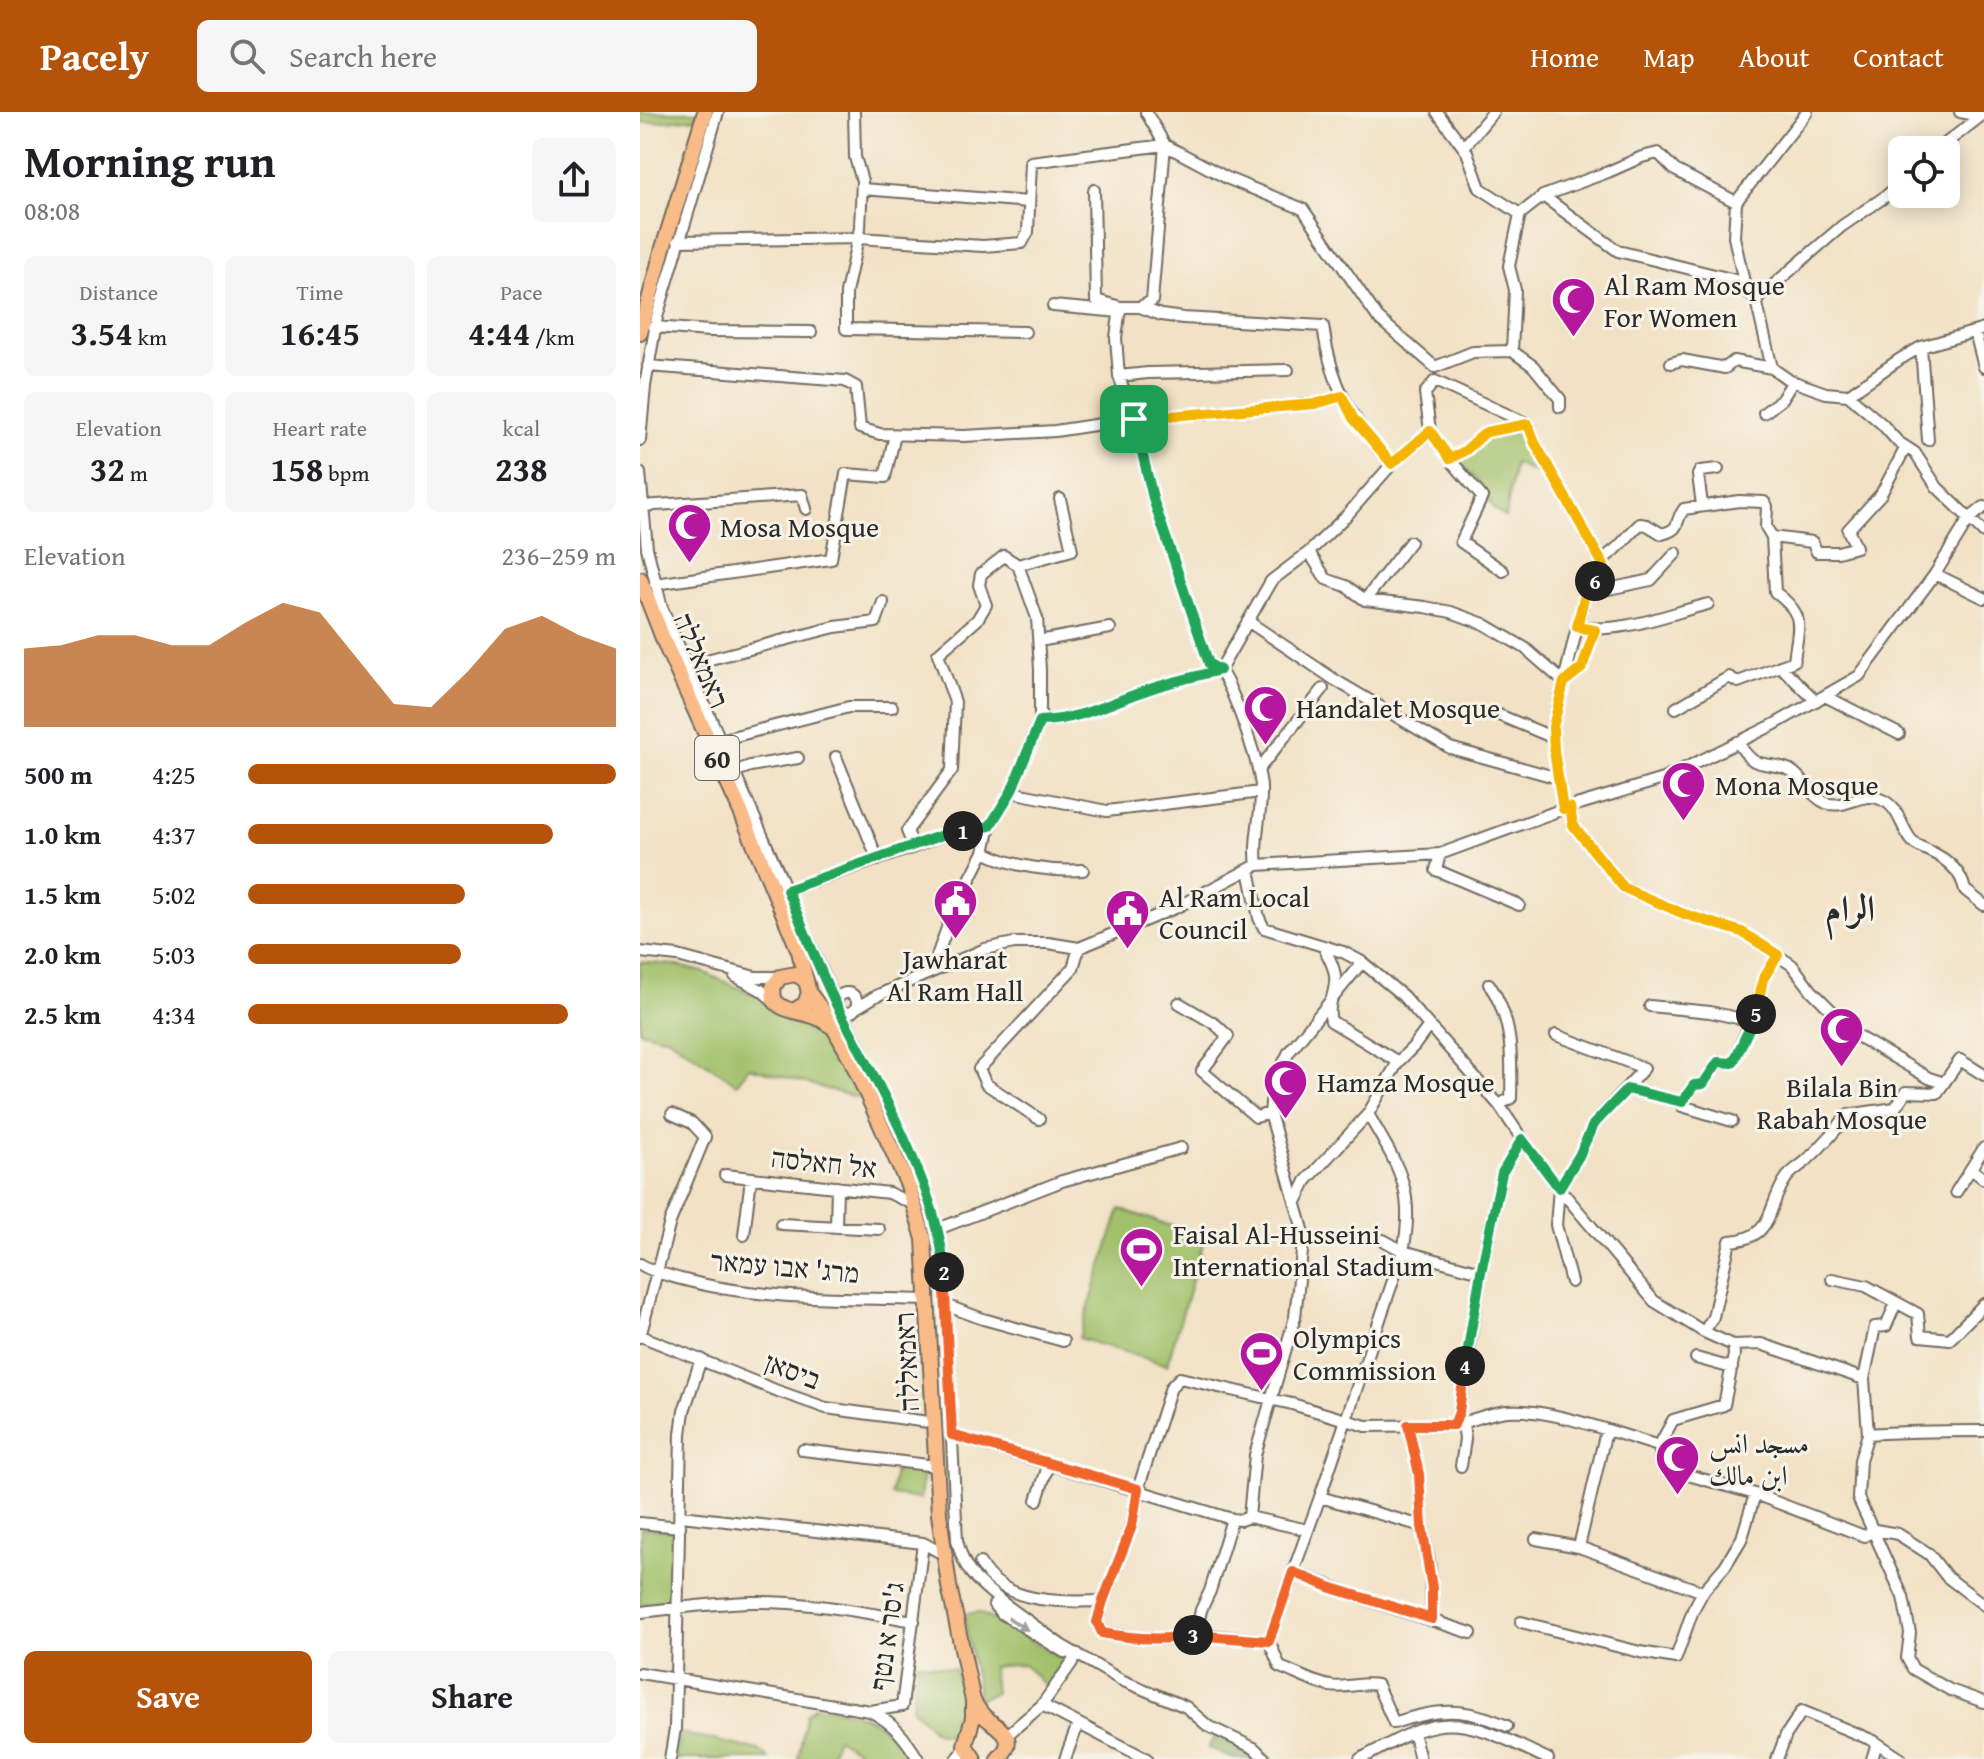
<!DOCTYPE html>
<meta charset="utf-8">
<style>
body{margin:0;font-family:"Gentium Book Plus",Amiri,"Frank Ruhl Libre",serif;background:#f6f6f6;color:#202124;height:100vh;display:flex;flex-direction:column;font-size:30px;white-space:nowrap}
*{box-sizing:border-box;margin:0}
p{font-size:26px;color:#757577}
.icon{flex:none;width:44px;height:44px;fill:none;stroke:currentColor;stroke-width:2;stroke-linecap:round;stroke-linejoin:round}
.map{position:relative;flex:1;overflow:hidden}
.details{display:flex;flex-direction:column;background:#fff;width:640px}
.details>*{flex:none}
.fabs{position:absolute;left:1248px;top:24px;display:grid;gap:16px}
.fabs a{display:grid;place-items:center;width:72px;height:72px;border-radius:12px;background:#fff;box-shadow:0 4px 20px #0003;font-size:40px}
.pin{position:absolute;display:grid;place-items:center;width:68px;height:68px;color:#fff;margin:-34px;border-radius:16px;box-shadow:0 4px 12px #0006}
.km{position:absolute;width:40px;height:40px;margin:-20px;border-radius:50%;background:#222;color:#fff;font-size:22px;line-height:40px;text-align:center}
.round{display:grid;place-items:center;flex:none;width:84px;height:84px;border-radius:12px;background:#f6f6f6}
.headline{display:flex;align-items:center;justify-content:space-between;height:136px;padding:0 24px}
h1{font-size:44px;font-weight:700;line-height:60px}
.stats{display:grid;grid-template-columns:repeat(3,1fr);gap:12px;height:136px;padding:8px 24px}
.stats div{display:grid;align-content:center;border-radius:12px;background:#f6f6f6;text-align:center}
.stats b{font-size:34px;font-weight:700}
.stats small{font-size:22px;font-weight:400}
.stats p{font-size:22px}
.chart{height:224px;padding:16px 24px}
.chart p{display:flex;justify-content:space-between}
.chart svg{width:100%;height:144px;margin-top:8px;fill:#b45309;opacity:.7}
.primary-button{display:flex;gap:16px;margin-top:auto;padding:16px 24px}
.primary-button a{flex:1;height:92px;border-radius:12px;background:#b45309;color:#fff;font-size:32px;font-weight:700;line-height:92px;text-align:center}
.primary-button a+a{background:#f6f6f6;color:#202124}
ul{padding:0 24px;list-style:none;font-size:26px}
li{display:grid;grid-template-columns:128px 96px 1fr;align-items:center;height:60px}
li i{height:20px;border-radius:10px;background:#b45309}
header{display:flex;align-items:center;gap:48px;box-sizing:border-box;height:112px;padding:0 40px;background:#b45309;color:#fff}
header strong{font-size:38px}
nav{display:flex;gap:44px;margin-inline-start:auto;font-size:28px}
.search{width:560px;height:72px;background:#f6f6f6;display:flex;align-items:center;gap:20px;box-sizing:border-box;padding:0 28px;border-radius:12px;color:#757577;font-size:30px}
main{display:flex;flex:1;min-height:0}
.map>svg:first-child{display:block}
.green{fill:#a0c069;stroke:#66764a;stroke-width:2}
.forest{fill:#80a65d;stroke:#566844;stroke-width:2}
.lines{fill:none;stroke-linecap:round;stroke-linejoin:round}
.minor-casing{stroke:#716b61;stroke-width:14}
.highway-casing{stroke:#716b61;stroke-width:18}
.minor{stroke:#fff;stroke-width:10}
.highway{stroke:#f9bc89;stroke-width:14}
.oneway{fill:#a0a0a0}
.split-1-casing{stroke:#fff;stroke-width:16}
.split-2-casing{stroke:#fff;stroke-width:16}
.split-3-casing{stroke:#fff;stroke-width:16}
.split-4-casing{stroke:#fff;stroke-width:16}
.split-5-casing{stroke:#fff;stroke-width:16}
.split-6-casing{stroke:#fff;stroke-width:16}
.split-7-casing{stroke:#fff;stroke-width:16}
.split-1{stroke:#22a559;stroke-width:10}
.split-2{stroke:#22a559;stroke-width:10}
.split-3{stroke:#f0652b;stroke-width:10}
.split-4{stroke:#f0652b;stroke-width:10}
.split-5{stroke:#22a559;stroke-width:10}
.split-6{stroke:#f5b400;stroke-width:10}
.split-7{stroke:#f5b400;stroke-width:10}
.labels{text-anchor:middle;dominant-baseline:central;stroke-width:6;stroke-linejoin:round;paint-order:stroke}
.shield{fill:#f7f3e8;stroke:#686764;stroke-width:2}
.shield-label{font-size:26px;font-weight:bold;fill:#2b2b2b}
.poi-label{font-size:28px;fill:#2b2b2b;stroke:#f7f3e8;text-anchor:start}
.street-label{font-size:28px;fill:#2b2b2b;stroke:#f7f3e8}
.district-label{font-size:36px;font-weight:bold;fill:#2b2b2b;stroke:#f7f3e8}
</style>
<header>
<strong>Pacely</strong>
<div class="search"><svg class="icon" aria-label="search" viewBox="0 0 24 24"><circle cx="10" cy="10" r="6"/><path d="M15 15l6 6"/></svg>Search here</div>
<nav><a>Home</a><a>Map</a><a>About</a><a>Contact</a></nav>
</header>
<main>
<section class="details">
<div class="headline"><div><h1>Morning run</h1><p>08:08</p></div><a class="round"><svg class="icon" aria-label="share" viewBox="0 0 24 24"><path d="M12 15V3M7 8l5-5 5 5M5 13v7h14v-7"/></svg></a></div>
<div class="stats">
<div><p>Distance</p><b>3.54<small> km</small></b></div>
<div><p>Time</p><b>16:45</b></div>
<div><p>Pace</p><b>4:44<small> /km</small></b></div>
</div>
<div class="stats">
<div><p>Elevation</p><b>32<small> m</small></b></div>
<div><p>Heart rate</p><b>158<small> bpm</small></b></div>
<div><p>kcal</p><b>238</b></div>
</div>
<div class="chart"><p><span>Elevation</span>236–259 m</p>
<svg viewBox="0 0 160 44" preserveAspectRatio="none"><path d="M0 44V20L10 19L20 16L30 16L40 19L50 19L60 12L70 6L80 9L90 23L100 37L110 38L120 27L130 14L140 10L150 16L160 20V44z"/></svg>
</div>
<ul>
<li><b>500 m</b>4:25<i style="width:100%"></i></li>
<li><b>1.0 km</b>4:37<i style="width:83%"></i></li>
<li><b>1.5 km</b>5:02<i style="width:59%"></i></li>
<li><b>2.0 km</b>5:03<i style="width:58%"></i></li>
<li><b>2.5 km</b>4:34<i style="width:87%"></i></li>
</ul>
<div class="primary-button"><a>Save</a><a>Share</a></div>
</section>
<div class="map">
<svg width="1344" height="1647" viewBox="0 0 1344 1647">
<rect width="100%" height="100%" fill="#f7f3e8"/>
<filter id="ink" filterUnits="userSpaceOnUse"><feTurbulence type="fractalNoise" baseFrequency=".0125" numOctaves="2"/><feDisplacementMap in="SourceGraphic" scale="16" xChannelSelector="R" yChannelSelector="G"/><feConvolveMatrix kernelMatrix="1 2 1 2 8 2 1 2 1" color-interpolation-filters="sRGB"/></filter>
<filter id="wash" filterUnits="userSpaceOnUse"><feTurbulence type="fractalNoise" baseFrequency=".006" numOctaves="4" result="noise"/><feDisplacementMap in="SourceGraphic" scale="32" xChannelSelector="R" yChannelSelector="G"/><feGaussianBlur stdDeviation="1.8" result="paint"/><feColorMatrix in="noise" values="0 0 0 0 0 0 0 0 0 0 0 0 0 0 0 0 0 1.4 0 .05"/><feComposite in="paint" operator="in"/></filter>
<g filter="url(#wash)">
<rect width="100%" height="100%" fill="#f2e1c4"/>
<path class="green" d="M0,0H63L61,6L0,11Z
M877,317L885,323L898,357L894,360L874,351L866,405C848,396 853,391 843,376C836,366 826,357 817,348L852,322Z
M0,850L35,853L63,860L173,909L188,920L218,986L109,955L97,972L28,926L0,919Z
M480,1097L565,1125L527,1253L439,1226Z
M255,1357L283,1361L280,1387L251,1383Z
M1,1416L33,1419L30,1489L0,1493Z
M339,1500L425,1548L407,1576L384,1552L352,1555L355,1581L339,1587L324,1502Z
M277,1550L315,1557C319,1578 329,1606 312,1624L295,1620L272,1597Z
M175,1594C227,1602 239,1604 270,1647H230L197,1626L189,1647H158L166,1603Z
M40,1621L119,1638L129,1647H35Z"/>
<path class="forest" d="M576,1621L617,1644L620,1647H594L568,1636Z"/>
</g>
<g filter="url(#ink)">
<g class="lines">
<defs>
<path id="minor" d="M214,0L215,45L222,69L220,116L206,181V217L385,220
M506,0L525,33L512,189L500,195H480L476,226L479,264L494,307L514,390L569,552C571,553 579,557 580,559C593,575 621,656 621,677C622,703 613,727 617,753
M797,0L827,40L840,76L880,102
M1320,0L1341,4
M824,35L853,0
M1297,38L1341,4
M222,77L389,90
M454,78L456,188L480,195
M903,84L968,60L1002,45L1018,41L1035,58L1096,90L1094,125L1106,179
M1096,90L1167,0
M38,129L218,126L343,134L382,131L388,120L391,50L525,33L589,67L663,97L738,206L795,255L833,240L872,239L893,254L920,287V295
M1116,188L1202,114L1246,84L1262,70
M413,194L480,200
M500,195L521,203L543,206L683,214C691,273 712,310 752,352
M14,215L70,219L171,220
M1335,220L1344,255
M1281,235L1288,328
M872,239L875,178L869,154L880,102L903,84L978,139L1095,168L1116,188L1132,256L1149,268L1186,281L1208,283L1242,312L1258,330L1275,341L1297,375L1344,421
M1031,251L1042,248L1085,256L1094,249L1132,256
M8,254L205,269L216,275L220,316L240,322L324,324L415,319L494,307L675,292L702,284
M479,264L508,261L648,258
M1208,283L1260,247L1281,235L1344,217
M1124,301L1142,287L1153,269
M888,312L895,331L964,454L945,482L913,615L914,639L923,697
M790,319L813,351L842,385L821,430L863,459
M0,328L5,274L17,205L78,0
M810,347L826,338L846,320L888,312
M0,361L7,436L22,496L198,895
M1062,393L1058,363L1060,359L1078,357
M2,394L162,383L166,397
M1132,425L1172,430L1177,440H1198L1216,435L1208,418L1241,382L1266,335
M669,440L686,467L706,474L725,488L785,495L811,500L844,512L885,536L924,570
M960,448C977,440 986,425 1000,412L1007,413L1022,422C1043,416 1033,411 1044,397L1099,389L1124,390L1127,394L1126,415L1132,425L1135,480C1167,504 1158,513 1154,549L1098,570L1089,565L1036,596
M378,453L432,438L420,387
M1295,462L1344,486
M15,472L191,447L206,362L245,365L255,323
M945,482L1011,468L1036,441
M725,488L770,430
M609,510L695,568L810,636L918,666
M937,515C981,522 1025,503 1068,492
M399,529L470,516
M47,553L195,515L236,510L243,490
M1140,554L1176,589
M924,570L942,556L955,518
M1185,584L1259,622
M859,603L914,626
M400,609C442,608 474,588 513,576C535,569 557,564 580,558L631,469L669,440L708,402L752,352L790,319L785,281L795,269L888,312
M80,628L209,595H252
M1097,630C1102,636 1107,645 1114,649C1124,654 1139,652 1150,658C1165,667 1170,684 1186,691C1205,698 1222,679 1240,687C1260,694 1260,716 1273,730C1276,734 1284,736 1289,739C1307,747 1321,759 1325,778L1344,793
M196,645L238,748
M619,657L683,577
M94,660L110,654L158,646
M371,680L467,699L621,680
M930,695L933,713L984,776L1044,802L1102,820L1152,853L1172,879L1217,924L1289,966L1304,971
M344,740C373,755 412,760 443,758
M800,742L796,758L879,793
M609,758L619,806L624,816L703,840L722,850L763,884L859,993L882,1027L862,1061L841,1160L819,1300L814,1313L726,1314L652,1292L540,1266L531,1275L498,1377L492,1414L463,1489L457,1510L462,1521L494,1526L530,1527L556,1522L629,1529
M147,778L274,735
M683,834C688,844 694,853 695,864C697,880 686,892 691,909L758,950
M0,840L38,844L115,865H140
M296,858L297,844L312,802L344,740L350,714L371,680L400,609V558L397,506L378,453L364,444L341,462L339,473L346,493L337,508L298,542L315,590L312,658L267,719L274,735L308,721L350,714
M95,864L121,878L135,890
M849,872C873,907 872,946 871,986L859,993
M197 891a10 10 0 1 1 20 0a10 10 0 1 1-20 0Z
M539,891L575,912L588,924L562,959L616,1005L630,1001
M1010,894L1070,900L1111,909L1117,900L1123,867L1138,843
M216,896L236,884L345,837L374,831H408L439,836L535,796L617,753L800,742L923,697L1023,667L1135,612L1219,564L1295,462L1329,407L1344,395
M199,897L219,934L272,1048L298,1117L303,1148L317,1428C325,1463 337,1468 362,1490
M916,923L1004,956L953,1013L939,1044L919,1076L916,1113L931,1170
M987,977L1042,990V994L1092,1009
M1042,990L1054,973L1063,972L1078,950L1093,951L1111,909
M399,1007L346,972L339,957L433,856L439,836
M882,1027L919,1076L1014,1189L1064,1220L1093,1233L1121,1232L1224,1267
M1331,1057L1344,1067
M85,1063L249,1081L275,1093
M1316,1080L1344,1036
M657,1088L666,1069L728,1002L758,950L774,934L788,915
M141,1112L239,1117
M196,1115L197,1075
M298,1117L422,1069L541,1036
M104,1123L111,1066
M743,1128L763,1139L841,1160
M0,1152C12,1160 27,1163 41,1167C120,1189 207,1185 289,1188
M1192,1167L1226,1174L1278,1202L1280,1224L1310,1227L1344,1192
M1256,1191L1246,1214L1235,1215L1224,1267L1228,1322L1220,1348L1218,1386L1263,1485L1270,1521L1267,1546L1273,1557L1310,1578L1344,1590
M305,1193L343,1207L423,1229
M1064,1220L1073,1205L1090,1129C1136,1126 1126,1094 1147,1065C1152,1059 1160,1054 1166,1049C1181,1035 1195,1020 1207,1003L1255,996L1266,980L1297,981L1320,948L1344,963
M1,1224L135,1278L186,1296L295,1311
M0,1225L30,1110L65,1025L52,1011L32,1002
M1056,1246L1092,1256
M768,1313L779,1362L782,1414
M814,1313C831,1309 851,1300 868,1299C911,1296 977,1322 1019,1334L1021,1348L1026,1354L1041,1361L1115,1382L1224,1424L1235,1418L1258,1422L1289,1442L1307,1465L1344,1493
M1228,1322C1267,1319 1305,1319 1344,1319
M312,1323L592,1407L600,1408L609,1405L668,1418
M1019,1334L1033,1308L1084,1293L1094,1243L1093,1233
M163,1338L296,1354
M821,1354L825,1327L823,1311
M680,1385L763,1139C776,1078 758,1054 728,1002
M397,1388L409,1351
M41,1404L283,1431L305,1443
M609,1405L615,1343L655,1205L664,1121L630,1001L633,972L649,940L722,850
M0,1411L40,1415
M896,1427L939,1435L1063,1480
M939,1435L966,1319
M340,1451C363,1493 422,1490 463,1489
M653,1460L680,1385L782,1414L790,1455L792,1507
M0,1500C37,1496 75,1491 112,1490C167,1489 220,1500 274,1509
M881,1510L1000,1540L1036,1546L1053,1498L1064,1478L1085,1454L1102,1426L1115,1382
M831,1521L722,1486L653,1460L629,1529L640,1555C656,1561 673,1571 690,1574C705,1577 721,1570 737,1573L754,1611C797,1596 825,1595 867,1614
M556,1522L561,1498L570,1479L592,1407
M438,1542L424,1540L361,1501L354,1493L358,1489L362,1490L421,1533L481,1568L546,1595L568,1614L614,1636L625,1647
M0,1561L230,1599C253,1611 265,1625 278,1647
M402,1593L507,1647
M230,1599L262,1594L283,1431
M773,1620L780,1647
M366,1624L402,1593L438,1542
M30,1647L35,1617L41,1322L44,1299L61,1247
M317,1647L322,1641L325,1629
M425,1647L438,1612
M720,1647C744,1635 769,1619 795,1614C833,1606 874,1632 908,1647
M1137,1647L1146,1623L1162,1599L1234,1629L1261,1647
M1232,1647L1237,1631"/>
<path id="highway" d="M0,221L23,136L65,0
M0,467L26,534L101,700L159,839L169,881L165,892L155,898
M166,869L156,862L140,865L133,875L134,888C146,904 172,897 189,913
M169,881L189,907L211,947L268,1073L284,1127L299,1402L309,1474L333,1589V1606L325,1633L334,1647
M333,1589C337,1595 340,1601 345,1605C360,1618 380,1626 358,1647"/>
</defs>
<use href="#minor" class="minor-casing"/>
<use href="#highway" class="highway-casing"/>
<use href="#minor" class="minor"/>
<use href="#highway" class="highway"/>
</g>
<defs><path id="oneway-solid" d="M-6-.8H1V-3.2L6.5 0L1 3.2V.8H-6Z" transform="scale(2)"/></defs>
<use class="oneway" href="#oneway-solid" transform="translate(378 1512) rotate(32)"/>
</g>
<g class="lines" filter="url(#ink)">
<defs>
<path id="split-1" d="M323,719L350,714L371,680L400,609C441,608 474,589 513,576C535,569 557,564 580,558L569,552L514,390L494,307"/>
<path id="split-2" d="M304,1160C301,1082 235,966 198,896C179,858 164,817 147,778L308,721L323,719"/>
<path id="split-3" d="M304,1160L312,1323L498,1377L492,1414L463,1489L457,1510L462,1521C493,1527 523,1529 553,1523"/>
<path id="split-4" d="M553,1523L629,1529L653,1460L689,1475L792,1507V1476L782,1414L779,1362L768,1313H814L819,1300L825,1254"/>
<path id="split-5" d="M825,1254L841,1160L862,1061L882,1027L919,1076L939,1044L953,1013L987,977L1042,990L1054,973L1063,972L1078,950L1093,951L1116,902"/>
<path id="split-6" d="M955,469L945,482L937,515L955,518L942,556L924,570L913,615L914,639L923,697L930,695L933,713L984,776L1044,802L1102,820L1138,843L1123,867L1116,902"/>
<path id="split-7" d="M494,307L675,292L702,284L713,306L752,352L790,319L810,347L826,338L846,320L888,312L895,331L964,454L955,469"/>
</defs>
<use href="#split-1" class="split-1-casing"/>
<use href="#split-2" class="split-2-casing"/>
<use href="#split-3" class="split-3-casing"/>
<use href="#split-4" class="split-4-casing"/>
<use href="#split-5" class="split-5-casing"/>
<use href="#split-6" class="split-6-casing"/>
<use href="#split-7" class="split-7-casing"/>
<use href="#split-1" class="split-1"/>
<use href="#split-2" class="split-2"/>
<use href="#split-3" class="split-3"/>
<use href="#split-4" class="split-4"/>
<use href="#split-5" class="split-5"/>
<use href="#split-6" class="split-6"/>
<use href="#split-7" class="split-7"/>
</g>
<defs>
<symbol id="mosque-pin" viewBox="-11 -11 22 30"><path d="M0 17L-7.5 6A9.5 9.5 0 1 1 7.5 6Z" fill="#b5179e" stroke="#f7f3e8"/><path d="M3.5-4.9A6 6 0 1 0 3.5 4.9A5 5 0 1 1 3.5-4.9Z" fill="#fff"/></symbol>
<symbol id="civic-pin" viewBox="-11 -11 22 30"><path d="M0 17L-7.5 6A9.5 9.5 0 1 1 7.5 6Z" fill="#b5179e" stroke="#f7f3e8"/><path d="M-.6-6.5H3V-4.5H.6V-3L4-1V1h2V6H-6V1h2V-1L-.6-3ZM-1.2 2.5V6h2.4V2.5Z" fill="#fff"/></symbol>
<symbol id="stadium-pin" viewBox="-11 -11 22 30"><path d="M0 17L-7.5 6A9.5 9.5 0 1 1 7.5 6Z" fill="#b5179e" stroke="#f7f3e8"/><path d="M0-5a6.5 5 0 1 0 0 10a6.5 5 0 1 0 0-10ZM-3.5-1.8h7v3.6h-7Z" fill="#fff"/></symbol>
</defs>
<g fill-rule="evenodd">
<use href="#mosque-pin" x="908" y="162" width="51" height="69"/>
<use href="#mosque-pin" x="24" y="388" width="51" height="69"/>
<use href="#mosque-pin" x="600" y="570" width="51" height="69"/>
<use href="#mosque-pin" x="1018" y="646" width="51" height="69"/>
<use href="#civic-pin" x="290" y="764" width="51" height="69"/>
<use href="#civic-pin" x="462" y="774" width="51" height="69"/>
<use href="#mosque-pin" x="1176" y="892" width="51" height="69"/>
<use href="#mosque-pin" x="620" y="944" width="51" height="69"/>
<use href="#stadium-pin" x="476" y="1112" width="51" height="69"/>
<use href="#stadium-pin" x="596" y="1216" width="51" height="69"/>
<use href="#mosque-pin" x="1012" y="1320" width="51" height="69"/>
</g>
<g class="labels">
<rect class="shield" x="55" y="624" width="44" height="44" rx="6"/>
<g class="shield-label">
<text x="77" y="646">60</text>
</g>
<g class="poi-label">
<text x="964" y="172">Al Ram Mosque<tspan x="964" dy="32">For Women</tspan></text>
<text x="80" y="414">Mosa Mosque</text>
<text x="656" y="595">Handalet Mosque</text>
<text x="1075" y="672">Mona Mosque</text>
<text x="519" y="784">Al Ram Local<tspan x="519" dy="32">Council</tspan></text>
<text x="315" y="846" text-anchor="middle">Jawharat<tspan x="315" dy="32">Al Ram Hall</tspan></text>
<text x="677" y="969">Hamza Mosque</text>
<text x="1202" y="974" text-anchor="middle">Bilala Bin<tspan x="1202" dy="32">Rabah Mosque</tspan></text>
<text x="533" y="1121">Faisal Al-Husseini<tspan x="533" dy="32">International Stadium</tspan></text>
<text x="653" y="1225">Olympics<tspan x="653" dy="32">Commission</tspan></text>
<text x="1069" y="1330">مسجد انس<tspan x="1069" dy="32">ابن مالك</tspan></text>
</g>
<g class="street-label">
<text transform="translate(62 548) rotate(67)">ראמאללה</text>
<text transform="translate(184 1050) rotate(6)">אל חאלסה</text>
<text transform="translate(145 1154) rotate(5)">מרג' אבו עמאר</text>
<text transform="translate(266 1250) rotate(-93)">ראמאללה</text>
<text transform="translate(153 1258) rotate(21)">ביסאן</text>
<text transform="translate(246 1524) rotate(-82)">ג'סר א נטף</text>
</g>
<g class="district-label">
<text x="1210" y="795">الرام</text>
</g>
</g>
</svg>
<div class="fabs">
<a><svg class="icon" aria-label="locate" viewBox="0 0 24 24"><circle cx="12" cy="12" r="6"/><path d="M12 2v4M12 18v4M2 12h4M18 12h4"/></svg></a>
</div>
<div class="pin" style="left:494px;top:307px;background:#1e9e55"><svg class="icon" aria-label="arrive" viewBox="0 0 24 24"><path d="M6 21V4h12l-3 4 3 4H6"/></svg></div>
<b class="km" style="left:323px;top:719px">1</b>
<b class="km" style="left:304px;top:1160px">2</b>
<b class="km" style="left:553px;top:1523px">3</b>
<b class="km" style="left:825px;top:1254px">4</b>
<b class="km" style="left:1116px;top:902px">5</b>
<b class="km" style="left:955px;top:469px">6</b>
</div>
</main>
